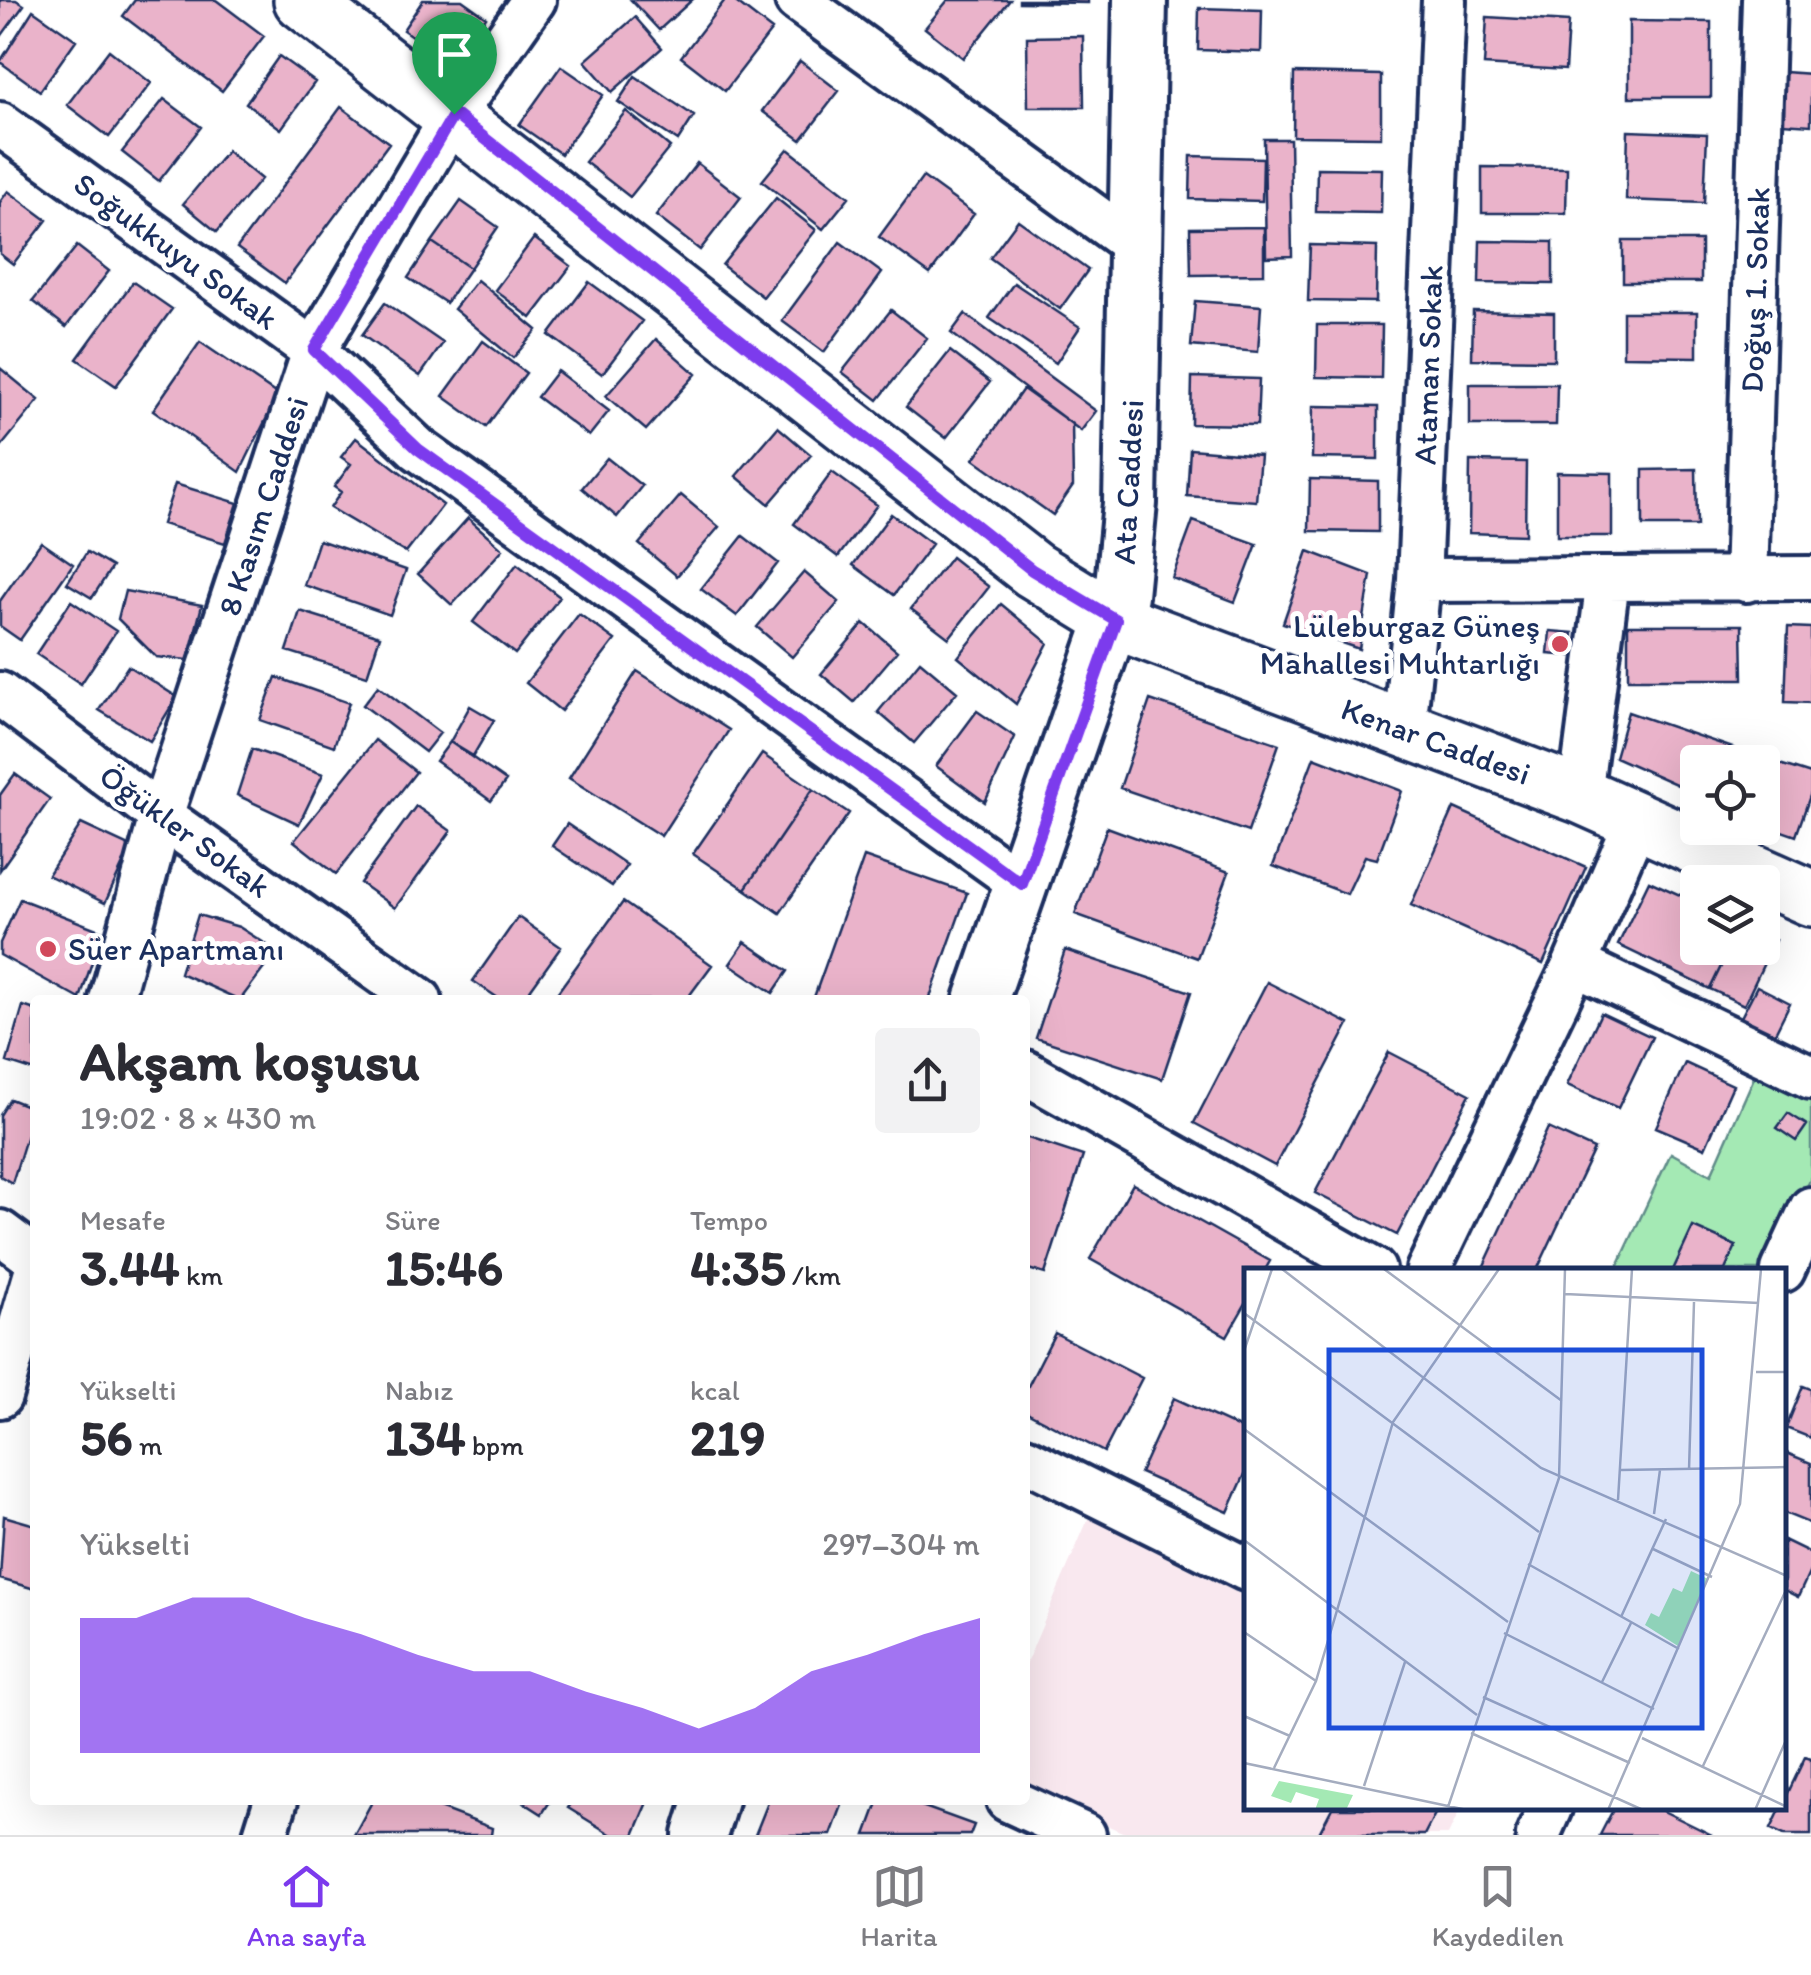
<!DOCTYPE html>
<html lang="tr">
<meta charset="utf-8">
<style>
body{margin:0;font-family:Itim,sans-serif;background:#f2f2f3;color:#2b2b33;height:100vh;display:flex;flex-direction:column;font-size:38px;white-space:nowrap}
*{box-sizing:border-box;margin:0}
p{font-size:32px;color:#7c7c81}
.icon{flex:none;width:55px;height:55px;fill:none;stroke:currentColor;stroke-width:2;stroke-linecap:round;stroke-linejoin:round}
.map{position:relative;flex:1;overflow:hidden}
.panel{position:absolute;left:30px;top:995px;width:1000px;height:810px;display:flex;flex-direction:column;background:#fff;border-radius:10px;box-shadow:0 10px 40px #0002}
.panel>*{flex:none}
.fabs{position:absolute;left:1680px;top:745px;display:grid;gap:20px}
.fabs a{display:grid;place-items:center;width:100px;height:100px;border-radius:10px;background:#fff;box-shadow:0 10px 40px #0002;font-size:50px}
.pin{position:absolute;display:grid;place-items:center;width:85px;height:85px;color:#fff;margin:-102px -42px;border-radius:50% 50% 50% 0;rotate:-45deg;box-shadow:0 0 10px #0007}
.pin .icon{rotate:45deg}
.round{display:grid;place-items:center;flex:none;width:105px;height:105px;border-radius:10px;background:#f2f2f3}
.summary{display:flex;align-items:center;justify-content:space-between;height:170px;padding:0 50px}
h1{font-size:55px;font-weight:700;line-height:75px}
.figures{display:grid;grid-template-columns:repeat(3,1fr);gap:15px;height:170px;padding:10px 50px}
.figures div{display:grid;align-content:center}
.figures b{font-size:50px;font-weight:700}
.figures small{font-size:28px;font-weight:400}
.figures p{font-size:28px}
.chart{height:280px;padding:20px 50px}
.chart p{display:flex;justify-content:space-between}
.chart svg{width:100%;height:180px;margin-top:10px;fill:#7c3aed;opacity:.7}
.tabs{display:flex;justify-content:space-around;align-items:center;height:140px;border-top:2px solid #e1e1e2;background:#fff;font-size:28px;color:#7c7c81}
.tabs a{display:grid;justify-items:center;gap:5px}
.tabs .selected{color:#7c3aed}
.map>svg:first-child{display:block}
.built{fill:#f9e8ef}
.green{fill:#a4e9b4;stroke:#608c89;stroke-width:2.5}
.building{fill:#eab3ca;stroke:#1b2f5e;stroke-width:2.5}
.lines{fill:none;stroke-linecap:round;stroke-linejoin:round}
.minor-casing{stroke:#1b2f5e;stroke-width:50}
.tertiary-casing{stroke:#1b2f5e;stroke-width:60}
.secondary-casing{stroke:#1b2f5e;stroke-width:62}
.minor{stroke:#fff;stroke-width:42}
.tertiary{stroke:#fff;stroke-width:52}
.secondary{stroke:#fff;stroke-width:55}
.route-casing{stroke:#fff;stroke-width:20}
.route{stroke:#7c3aed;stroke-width:12}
.poi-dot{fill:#d1495b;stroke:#fff;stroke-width:4}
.labels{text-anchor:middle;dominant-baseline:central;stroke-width:10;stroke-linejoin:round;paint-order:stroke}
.street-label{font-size:32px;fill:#1b2f5e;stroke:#fff}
.poi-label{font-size:32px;fill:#1b2f5e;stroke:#fff;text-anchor:end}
.inset-road{fill:none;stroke:#a4acbf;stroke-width:2.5}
.view{fill:#1d4ed8;fill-opacity:0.15;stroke:#1d4ed8;stroke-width:5}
.inset-edge{fill:none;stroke:#1b2f5e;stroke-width:5}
</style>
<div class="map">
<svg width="1811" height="1835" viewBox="0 0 1811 1835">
<rect width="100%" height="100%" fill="#fff"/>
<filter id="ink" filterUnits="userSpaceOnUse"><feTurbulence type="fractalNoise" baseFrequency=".01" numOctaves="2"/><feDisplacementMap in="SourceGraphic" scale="20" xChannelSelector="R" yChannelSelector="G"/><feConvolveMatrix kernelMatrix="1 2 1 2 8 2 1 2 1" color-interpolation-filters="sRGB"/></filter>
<g filter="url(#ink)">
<path class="built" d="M1089,1517L1246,1597V1808H1461L1448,1835H1129L1025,1789V1666Z"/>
<path class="green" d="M1756,1073L1811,1097V1178L1769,1270H1616L1671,1153L1711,1175Z"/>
<path class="building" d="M0,0H16L24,5L0,38Z
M135,0H216L264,36L222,91L123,16Z
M423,0H462L486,17L453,64L403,30Z
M631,0H692L659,30Z
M725,0H733L772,30L725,91L681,57Z
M948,0H1010L963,58L925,28Z
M1019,0H1088V3L1019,2Z
M1199,8L1262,10L1261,52L1198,50Z
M33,10L76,40L40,91L0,62Z
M635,17L662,48L612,92L585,61Z
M1487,17L1568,22L1565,70L1484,65Z
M1629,21L1711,22V97H1629Z
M1083,36L1084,107H1028L1027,37Z
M109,50L151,83L109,137L67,105Z
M279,56L315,82L281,129L246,103Z
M800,61L839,91L801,140L762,111Z
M561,66L603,95L561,154L519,125Z
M1770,71L1811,74V125L1767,122Z
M1294,73L1381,75V137L1293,136Z
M635,76L694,116L678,141L618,102Z
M164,99L201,127L159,181L122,152Z
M341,107L389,143L285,283L237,248Z
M626,111L670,147L630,197L585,162Z
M1628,131L1707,134L1704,203L1626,200Z
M1264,139H1290L1292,256L1266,257Z
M788,149L849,197L823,229L762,181Z
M227,151L261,179L217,232L183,204Z
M1191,156L1263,158L1262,201L1190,199Z
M697,163L741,197L700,250L656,216Z
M1482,167L1567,168L1566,213H1482Z
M1317,168L1382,169L1381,213L1316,212Z
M923,177L974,214L930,274L879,237Z
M8,191L47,220L13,264L0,254V202Z
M776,198L816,230L763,297L722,265Z
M461,201L498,227L470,268L432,242Z
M1018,220L1088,270L1060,309L990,258Z
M1264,227V274L1191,275L1190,228Z
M534,238L571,266L531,318L495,290Z
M1480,241L1553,242V284L1479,283Z
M1623,241H1701V282H1623Z
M432,242L470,268L446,303L408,278Z
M840,242L882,273L824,352L782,321Z
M1310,245L1377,247L1376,302L1308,301Z
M77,246L109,271L66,327L33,301Z
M477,280L537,330L513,358L454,309Z
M133,282L172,309L116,386L77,359Z
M589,282L642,321L602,374L549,335Z
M1014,283L1080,327L1056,363L989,318Z
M1195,301L1261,306L1258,352L1191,346Z
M385,303L443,343L420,376L362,335Z
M891,310L927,338L878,400L842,372Z
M1473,311L1554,313V360L1472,359Z
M1623,312H1697V357L1623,356Z
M965,314L1096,411L1081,431L951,333Z
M1317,325H1382L1381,378L1316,377Z
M656,339L696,374L646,430L606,396Z
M483,341L526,373L486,427L443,396Z
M200,342L278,395L240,472L153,410Z
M950,351L990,382L946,438L906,407Z
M0,368L39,400L0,448Z
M557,371L609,411L589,436L537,397Z
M1192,377L1259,379L1257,425L1191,424Z
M1470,384H1557L1556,425H1470Z
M1023,389L1072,424L1073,486L1053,515L974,459Z
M1313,406L1378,407V459L1312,458Z
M778,427L811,455L769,504L736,476Z
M356,438L443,505L406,553L330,508L341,492L334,487L351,464L341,457Z
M1190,449L1260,455L1256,501L1187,496Z
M607,458L642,486L617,517L582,488Z
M1470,461L1526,462L1525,535L1469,533Z
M1696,469L1697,526H1643V470Z
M832,472L877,505L838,557L794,524Z
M1557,472L1612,473V536H1557Z
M1310,479L1378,481V532L1309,531Z
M175,484L238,503L225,543L162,524Z
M681,495L719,527L677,576L639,544Z
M891,514L932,544L894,595L853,565Z
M468,518L503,549L452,605L418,574Z
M1193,521L1257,544L1235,602L1172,578Z
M743,536L778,563L737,616L701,589Z
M319,540L406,570L390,615L304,585Z
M41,542L73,564L20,640L0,626V601Z
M1308,551L1371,575L1359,649L1283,623Z
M87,552L112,567L92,598L67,583Z
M951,557L989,587L949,638L911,609Z
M517,564L560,597L515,654L473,622Z
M804,572L839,602L792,657L757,627Z
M125,591L202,605L188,660L156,657L118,619Z
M71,601L116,631L81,684L36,654Z
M1001,604L1048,643L1016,704L958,657Z
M300,611L380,636L367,676L287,651Z
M579,614L615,640L561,711L526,683Z
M864,623L897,651L854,702L821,674Z
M1628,625H1742L1743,679H1628Z
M1788,627L1811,628V703L1785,702Z
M1550,631L1573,633L1571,656L1548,654Z
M920,661L957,692L914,743L878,712Z
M128,666L177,697L150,741L99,710Z
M637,671L729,730L661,836L569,778Z
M276,677L349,703L334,746L260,720Z
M378,686L440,733L425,752L363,705Z
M1150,700L1279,744L1248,832L1120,788Z
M470,706L494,720L473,756L450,742Z
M977,711L1015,737L985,802L936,766Z
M1628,712L1733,748L1728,762H1698V794L1615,757Z
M375,740L416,772L336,874L294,841Z
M450,742L506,781L491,801L436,761Z
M252,749L323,774L299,824L237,795Z
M762,754L813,789L745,889L693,854Z
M1314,757L1402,791L1377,859L1365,856L1347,894L1273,866Z
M1767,760L1811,774V793L1796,836L1762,824V774Z
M15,774L50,799L0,870V795Z
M813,789L849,813L780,913L745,889Z
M416,806L451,831L395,908L360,883Z
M1454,808L1586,867L1543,964L1411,905Z
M81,824L131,847L105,903L48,875Z
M567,824L627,865L612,886L552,846Z
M1107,827L1229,872L1197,958L1075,914Z
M864,857L967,893L929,1000H813Z
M1649,881L1698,903V948H1730L1710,989L1618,945Z
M20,899L102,931L80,999L0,955V943Z
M623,902L712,965L686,1000H552Z
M198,915L239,927L277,951L240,1000L180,973Z
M518,917L561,947L523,1000H501L473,981Z
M1762,934L1775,940L1744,1005L1710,989L1730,948H1762Z
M745,942L788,971L773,993L730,964Z
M1065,950L1191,992L1162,1079L1036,1038Z
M1267,982L1349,1024L1275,1166L1194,1123Z
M1757,986L1790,1003L1767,1049L1733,1033Z
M23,1006L35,1010V1071L7,1062Z
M1601,1013L1652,1037L1618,1108L1567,1085Z
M1389,1052L1470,1094L1397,1235L1315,1193Z
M1685,1063L1733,1085L1705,1148L1656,1127Z
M10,1099L35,1109L12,1183L0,1176V1115Z
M1788,1113L1807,1125L1796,1141L1777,1128Z
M1548,1128L1594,1149L1537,1270H1482Z
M1025,1137L1083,1156L1045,1274L1025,1268Z
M1133,1184L1270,1261L1265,1270H1246V1303L1227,1336L1090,1259Z
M1693,1227L1736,1246L1725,1270H1673Z
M1055,1333L1142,1378L1104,1452L1025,1411V1392Z
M1803,1386L1811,1389V1438L1786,1428Z
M1174,1398L1246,1431V1472L1228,1512L1140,1473Z
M1784,1452L1811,1463V1524L1784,1513Z
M4,1516L35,1525V1589L0,1579Z
M1784,1540L1811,1553V1569L1798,1597L1784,1590Z
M1805,1757L1811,1759V1835H1784L1771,1829Z
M373,1800H418L492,1828L491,1835H354Z
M520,1800H551L542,1814Z
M574,1800H649L634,1835H612L568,1808Z
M769,1800H844L831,1835H755Z
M879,1800H905L974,1825L970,1835H866Z
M1332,1808H1438L1424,1835H1318Z
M1614,1808H1657L1712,1835H1600Z"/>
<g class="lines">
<defs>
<path id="minor" d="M797,0L1134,245
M0,124L314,351L418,449L1022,884
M1419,580L1811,578
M1746,580L1764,0
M0,694L161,816L420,1000
M1404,729L1419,580L1444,0
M1580,795L1608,580
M1575,964L1811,1077
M111,1000L161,816L314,351L454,114L534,0
M1025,1072L1374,1270
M0,1232L35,1258
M1428,1270L1575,964L1636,822
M1783,1270L1811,1209
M0,1396L35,1276
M1025,1459L1246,1569
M1008,1800L1084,1835
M265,1835L276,1800
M1538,1835L1550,1808"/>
<path id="tertiary" d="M981,1000L1121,595L1130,503L1140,0
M700,1835L711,1800"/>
<path id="secondary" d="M302,0L1033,570L1116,621L1580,795L1811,898"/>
</defs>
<use href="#minor" class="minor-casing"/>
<use href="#tertiary" class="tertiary-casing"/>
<use href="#secondary" class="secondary-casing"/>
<use href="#minor" class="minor"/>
<use href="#tertiary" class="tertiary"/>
<use href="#secondary" class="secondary"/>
</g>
</g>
<g class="lines" filter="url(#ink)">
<defs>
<path id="route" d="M454,114L1032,570L1116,620L1022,884L418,449L314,350Z"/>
</defs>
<use href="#route" class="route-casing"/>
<use href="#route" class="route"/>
</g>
<g class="poi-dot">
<circle cx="1560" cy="644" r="10"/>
<circle cx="48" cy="949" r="10"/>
</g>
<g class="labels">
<g class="street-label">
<text transform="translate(176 251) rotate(36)">Soğukkuyu Sokak</text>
<text transform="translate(1755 290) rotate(-88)">Doğuş 1. Sokak</text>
<text transform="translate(1428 365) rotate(-88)">Ataman Sokak</text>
<text transform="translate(1128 482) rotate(-87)">Ata Caddesi</text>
<text transform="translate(263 506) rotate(-72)">8 Kasım Caddesi</text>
<text transform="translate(1436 741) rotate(20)">Kenar Caddesi</text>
<text transform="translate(185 831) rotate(36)">Öğükler Sokak</text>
</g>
<g class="poi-label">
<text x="1540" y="626">Lüleburgaz Güneş<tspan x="1540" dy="37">Mahallesi Muhtarlığı</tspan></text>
<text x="68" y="949" text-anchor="start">Süer Apartmanı</text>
</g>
</g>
<g transform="translate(1244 1268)">
<rect width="542" height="542" fill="#fff"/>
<path d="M447,303L464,311L434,378L401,357L407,345L415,349L429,320L438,324ZM35,513L109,527L102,542H71L75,531L52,524L47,535L27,528Z" fill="#a4e9b4"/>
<path class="inset-road" d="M38,1L297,200L543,308M140,1L318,133M321,26L515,35M0,45L295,264M0,83L28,1M512,104H543M0,161L264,354M377,202L543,199M445,202L450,34M374,232L388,1M410,246L416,202M0,272L233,447M409,281L468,309M284,296L435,381M377,349L422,251M0,364L72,413M260,365L410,441M358,414L387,355M239,429L386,495M0,448L46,468M227,465L399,542M398,470L543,539M0,495L223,542M30,500L72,413L149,154L255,1M458,500L543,320M120,518L161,394M203,542L315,210L321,1M364,542L496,236L517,1M511,542L543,470"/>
<path class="view" d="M85,82H458V460H85Z"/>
<rect width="542" height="542" class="inset-edge"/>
</g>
</svg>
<div class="fabs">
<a><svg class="icon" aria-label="locate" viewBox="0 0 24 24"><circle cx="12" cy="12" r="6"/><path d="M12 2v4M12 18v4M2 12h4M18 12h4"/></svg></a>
<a><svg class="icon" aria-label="layers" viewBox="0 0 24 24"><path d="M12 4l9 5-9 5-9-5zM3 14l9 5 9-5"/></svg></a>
</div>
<div class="pin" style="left:454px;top:114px;background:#1e9e55"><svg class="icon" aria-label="arrive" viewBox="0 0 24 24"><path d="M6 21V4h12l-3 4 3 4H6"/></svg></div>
<section class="panel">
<div class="summary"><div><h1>Akşam koşusu</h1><p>19:02 · 8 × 430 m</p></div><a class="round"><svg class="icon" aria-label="share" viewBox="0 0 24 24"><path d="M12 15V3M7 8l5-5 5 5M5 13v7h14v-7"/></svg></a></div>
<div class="figures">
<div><p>Mesafe</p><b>3.44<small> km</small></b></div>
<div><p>Süre</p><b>15:46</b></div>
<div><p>Tempo</p><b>4:35<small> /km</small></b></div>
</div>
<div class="figures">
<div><p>Yükselti</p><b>56<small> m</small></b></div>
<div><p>Nabız</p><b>134<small> bpm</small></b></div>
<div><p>kcal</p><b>219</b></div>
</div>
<div class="chart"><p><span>Yükselti</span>297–304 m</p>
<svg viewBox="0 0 160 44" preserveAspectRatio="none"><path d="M0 44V11L10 11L20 6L30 6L40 11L50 15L60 20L70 24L80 24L90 29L100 33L110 38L120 33L130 24L140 20L150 15L160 11V44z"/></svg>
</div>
</section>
</div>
<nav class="tabs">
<a class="selected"><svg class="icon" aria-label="home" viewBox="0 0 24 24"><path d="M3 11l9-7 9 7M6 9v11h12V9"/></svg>Ana sayfa</a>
<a><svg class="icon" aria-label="map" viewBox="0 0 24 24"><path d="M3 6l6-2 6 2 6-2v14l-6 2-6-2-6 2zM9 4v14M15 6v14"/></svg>Harita</a>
<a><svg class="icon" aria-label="saved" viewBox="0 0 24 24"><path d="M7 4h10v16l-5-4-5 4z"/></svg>Kaydedilen</a>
</nav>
